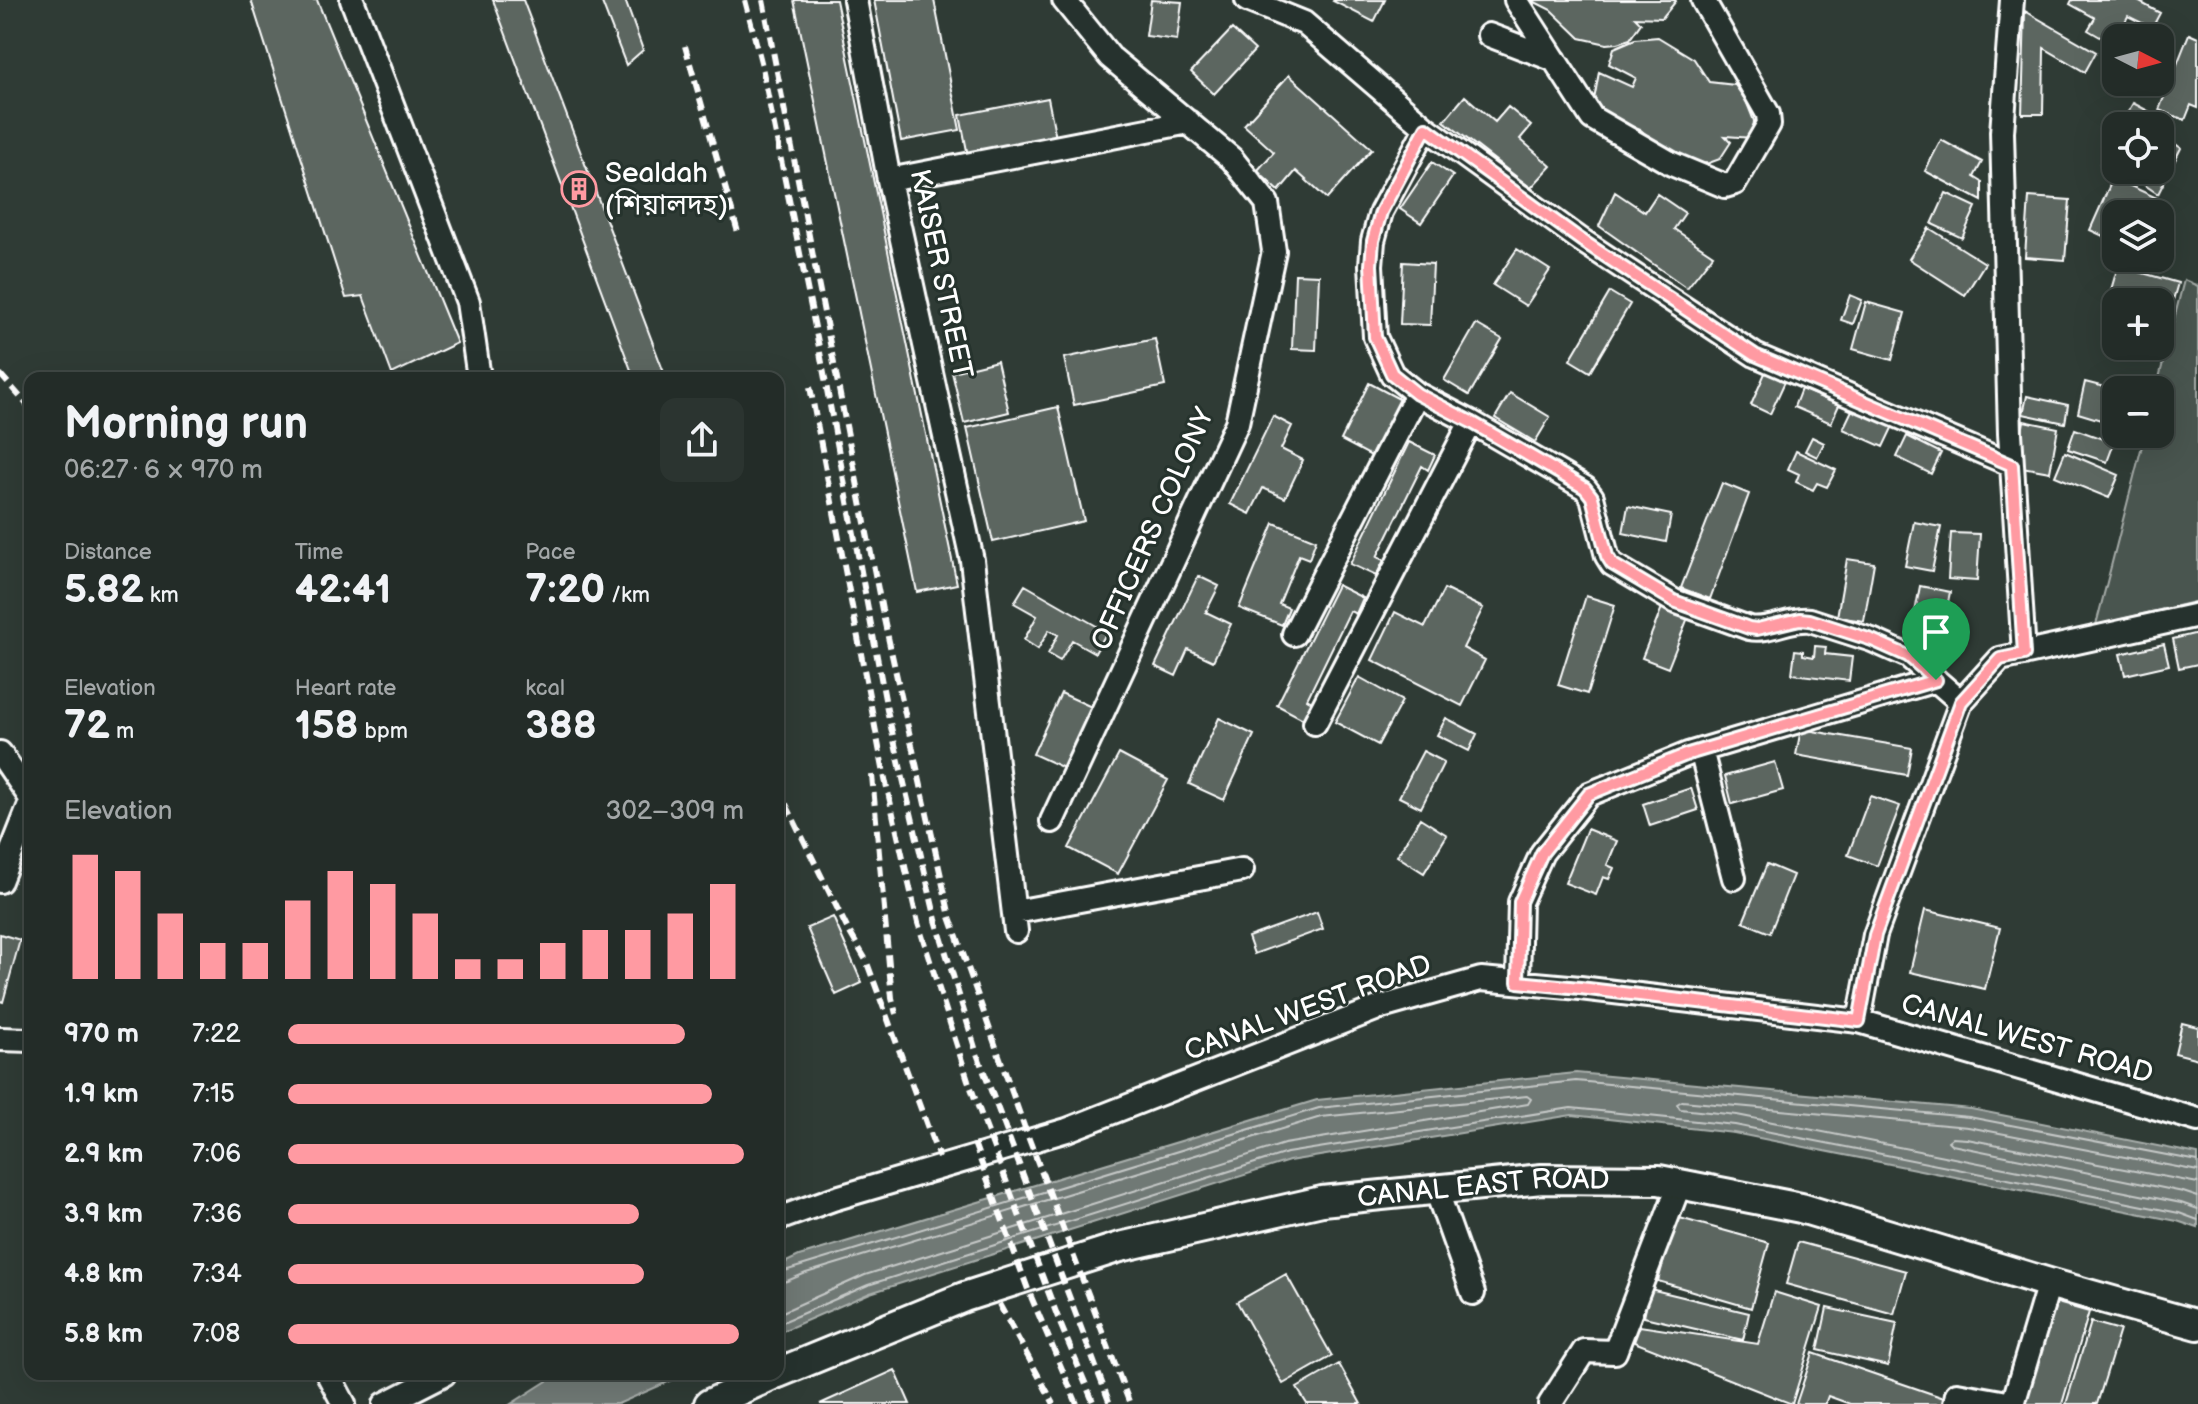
<!DOCTYPE html>
<meta charset="utf-8">
<style>
body{margin:0;font-family:"Balsamiq Sans","Noto Sans Bengali",sans-serif;background:#2b3430;color:#f1f3f6;height:100vh;display:flex;flex-direction:column;font-size:30px;white-space:nowrap}
*{box-sizing:border-box;margin:0}
p{font-size:26px;color:#a3a7a8}
.icon{flex:none;width:44px;height:44px;fill:none;stroke:currentColor;stroke-width:2;stroke-linecap:round;stroke-linejoin:round}
.map{position:relative;flex:1;overflow:hidden}
.drawer{position:absolute;left:24px;top:372px;width:760px;height:1008px;display:flex;flex-direction:column;background:#232c28;border-radius:16px;box-shadow:0 8px 32px #0002,0 0 0 2px #404845}
.drawer>*{flex:none}
.needle{width:52px;rotate:96deg}
.buttons{position:absolute;left:2102px;top:24px;display:grid;gap:16px}
.buttons a{display:grid;place-items:center;width:72px;height:72px;border-radius:16px;background:#232c28;box-shadow:0 8px 32px #0002,0 0 0 2px #404845;font-size:40px}
.pin{position:absolute;display:grid;place-items:center;width:68px;height:68px;color:#fff;margin:-82px -34px;border-radius:50% 50% 50% 0;rotate:-45deg;box-shadow:0 0 8px #0007}
.pin .icon{rotate:45deg}
.round{display:grid;place-items:center;flex:none;width:84px;height:84px;border-radius:16px;background:#2b3430}
.head{display:flex;align-items:center;justify-content:space-between;height:136px;padding:0 40px}
h1{font-size:44px;font-weight:600;line-height:60px}
.metrics{display:grid;grid-template-columns:repeat(3,1fr);gap:12px;height:136px;padding:8px 40px}
.metrics div{display:grid;align-content:center}
.metrics b{font-size:40px;font-weight:600}
.metrics small{font-size:22px;font-weight:400}
.metrics p{font-size:22px}
.chart{height:224px;padding:16px 40px}
.chart p{display:flex;justify-content:space-between}
.chart svg{width:100%;height:144px;margin-top:8px;stroke:#ff9aa2;stroke-width:6}
ul{padding:0 40px;list-style:none;font-size:26px}
li{display:grid;grid-template-columns:128px 96px 1fr;align-items:center;height:60px}
li i{height:20px;border-radius:10px;background:#ff9aa2}
.map>svg:first-child{display:block}
.green{fill:#4a544f;stroke:#a4aaa7;stroke-width:2}
.water{fill:#707975;stroke:#a9afac;stroke-width:2}
.lines{fill:none;stroke-linecap:round;stroke-linejoin:round}
.shore{stroke:#c6c9c8;stroke-width:2}
.building{fill:#5b6661;stroke:#fff;stroke-width:2}
.minor-casing{stroke:#fff;stroke-width:28}
.major-casing{stroke:#fff;stroke-width:34}
.minor{stroke:#26332d;stroke-width:22}
.major{stroke:#26332d;stroke-width:28}
.tram{stroke:#fff;stroke-width:2}
.rail{stroke:#fff;stroke-width:6;stroke-dasharray:12 6;stroke-linecap:butt}
.route-casing{stroke:#fff;stroke-width:16}
.route{stroke:#ff9aa2;stroke-width:10}
.labels{text-anchor:middle;dominant-baseline:central;stroke-width:6;stroke-linejoin:round;paint-order:stroke}
.poi-label{font-size:28px;fill:#fff;stroke:#26332d;text-anchor:start}
.street-label{font-size:28px;fill:#fff;stroke:#26332d}
</style>
<div class="map">
<svg width="2198" height="1404" viewBox="0 0 2198 1404">
<rect width="100%" height="100%" fill="#2f3b35"/>
<filter id="ink" filterUnits="userSpaceOnUse"><feTurbulence type="fractalNoise" baseFrequency=".0125" numOctaves="2"/><feDisplacementMap in="SourceGraphic" scale="16" xChannelSelector="R" yChannelSelector="G"/><feConvolveMatrix kernelMatrix="1 2 1 2 8 2 1 2 1" color-interpolation-filters="sRGB"/></filter>
<g filter="url(#ink)">
<path class="green" d="M2184,280L2198,286V601L2096,625L2145,434H2160V390H2156Z"/>
<path class="water" d="M1576,1073L1971,1109L2198,1154V1228L2177,1221L1734,1133L1572,1115L1289,1161L870,1293L778,1333V1266L799,1256L1317,1100Z
M558,1374H686L618,1404H511Z"/>
<g class="lines">
<path class="shore" d="M2198,1171L1968,1127L1682,1101L1677,1104L1680,1109L1737,1115L2181,1203L2198,1209
M2198,1183L1967,1139L1952,1138L1948,1141L1952,1145L2183,1192L2198,1197
M778,1273L1319,1108L1576,1081L1969,1117L2198,1161
M778,1283L787,1281L806,1273L1321,1117L1527,1096L1531,1099L1528,1104L1284,1144L865,1275L778,1314
M778,1324L868,1285L1287,1153L1571,1108L1735,1125L2179,1213L2198,1220"/>
</g>
<path class="building" d="M251,0H317L457,343L392,374L363,296L346,298Z
M493,0H523L666,378H634Z
M601,0H625L643,50L626,65Z
M794,0H836L957,584L917,592Z
M874,0H934L960,130L901,141Z
M1151,0L1182,2L1177,40L1146,36Z
M1334,0H1385L1374,22L1333,1Z
M1531,0H1675L1676,1L1662,18L1635,17L1641,23L1630,39L1618,43L1607,44L1580,38L1551,10Z
M2072,0H2136L2160,13L2152,28L2128,16L2120,32L2131,38H2116V46L2088,30L2095,18L2070,4Z
M2025,11L2096,52L2085,72L2044,48L2043,114H2022Z
M1232,29L1255,50L1214,94L1191,72Z
M2189,34L2198,38V108L2191,105L2185,120L2159,110Z
M1658,37L1694,59L1709,82L1735,85L1746,101L1754,121L1752,138L1725,136L1731,142L1720,159L1709,163L1697,164L1671,158L1641,130L1610,119L1594,100L1599,72L1632,87L1636,78L1609,64L1614,48L1635,39Z
M1289,75L1372,149L1327,199L1296,171L1279,191L1257,171L1274,152L1244,125Z
M1465,96L1495,122L1508,107L1531,126L1520,139L1551,166L1531,188L1444,121Z
M1048,98L1056,138L968,156L960,115Z
M2133,103L2150,112L2142,126H2120Z
M2160,133L2181,148L2158,194L2130,175L2133,170H2160Z
M2116,134L2118,170L2116,172L2100,163Z
M1941,140L1982,162L1974,177L1982,182V201L1925,171Z
M1432,162L1453,176L1421,223L1400,209Z
M2113,178L2159,199L2152,214H2116V242L2090,230Z
M1615,192L1645,212L1657,194L1685,213L1674,229L1713,255L1687,288L1599,226Z
M1946,193L1976,207L1962,238L1932,224Z
M2029,197L2070,200L2065,260L2025,257Z
M1929,228L1985,263L1965,295L1909,259Z
M2160,229L2172,233L2160,273L2140,266L2143,258H2160Z
M1517,249L1550,270L1526,306L1493,285Z
M1403,262L1433,264L1430,325L1400,324Z
M2118,266L2178,283L2168,317L2160,315V302H2116L2108,300Z
M1295,274L1319,275L1316,350L1292,349Z
M1610,292L1630,304L1590,372L1570,360Z
M1850,295L1862,300L1853,324L1841,320Z
M1866,302L1905,313L1892,360L1853,349Z
M1476,324L1502,339L1469,395L1444,380Z
M1155,339L1165,386L1074,405L1064,358Z
M997,361L1009,412L964,423L952,372Z
M1768,366L1788,375L1770,414L1751,405Z
M2085,382L2116,390L2114,424L2078,413Z
M1369,383L1403,401L1375,458L1341,440Z
M1801,389L1839,405L1831,423L1794,407Z
M1510,393L1550,417L1535,442L1495,418Z
M2027,396L2068,405L2065,423L2023,414Z
M1058,407L1084,521L993,542L967,428Z
M1853,408L1893,426L1883,447L1843,429Z
M1273,416L1292,426L1281,449L1303,460L1285,498L1263,488L1250,514L1230,504Z
M2024,421L2058,428L2050,472L2016,466Z
M2075,429L2114,443L2107,462L2068,449Z
M1907,436L1941,453L1931,474L1897,457Z
M1812,437L1824,443L1817,457L1805,451Z
M1409,442L1435,455L1428,470L1422,466L1377,557L1384,560L1376,576L1350,564Z
M1796,451L1836,470L1827,487L1817,483L1813,490L1796,482L1799,474L1788,469Z
M2065,452L2119,475L2109,498L2055,476Z
M1722,483L1749,494L1710,599L1681,588Z
M1628,506L1671,515L1666,542L1623,533Z
M1914,522L1941,527L1932,571L1905,566Z
M1274,523L1316,540L1309,559L1299,555L1279,604L1289,608L1282,625L1239,608Z
M1951,533L1980,534L1977,581L1948,579Z
M1847,559L1874,563L1864,621L1837,617Z
M1198,576L1219,586L1206,612L1231,624L1213,661L1188,649L1176,676L1155,666Z
M1025,585L1107,632L1095,653L1072,640L1060,661L1048,654L1058,635L1049,630L1038,649L1024,640L1037,616L1014,603Z
M1337,585L1363,598L1356,614L1350,611L1307,699L1312,702L1303,719L1277,705Z
M1920,586L1950,592L1939,649L1909,643Z
M1444,589L1483,608L1463,648L1485,660L1462,706L1372,660L1395,612L1425,627Z
M1586,596L1615,605L1587,694L1558,685Z
M1663,605L1689,615L1668,668L1642,658Z
M2198,633V664L2179,668L2173,639Z
M2164,644L2169,665L2125,675L2120,654Z
M1815,646L1826,647L1825,654L1852,657L1849,681L1792,674L1795,650L1803,651V655L1814,657Z
M1359,677L1402,701L1378,745L1335,722Z
M1061,693L1096,709L1068,770L1033,754Z
M1219,718L1254,735L1224,800L1189,784Z
M1446,718L1477,734L1469,751L1437,735Z
M1801,729L1912,748L1907,775L1796,755Z
M1423,751L1444,762L1421,808L1399,797Z
M1119,754L1168,780L1118,874L1069,848Z
M1775,762L1783,790L1732,804L1725,776Z
M1691,788L1698,810L1650,826L1643,804Z
M1870,796L1900,806L1877,866L1848,855Z
M1420,818L1447,835L1424,873L1397,856Z
M1587,829L1617,841L1607,865L1614,868L1609,879L1603,877L1596,895L1565,883Z
M1767,864L1793,875L1770,933L1743,922Z
M1925,910L2000,928L1985,989L1910,972Z
M1317,912L1323,929L1254,954L1248,937Z
M833,917L862,983L836,995L807,928Z
M0,934L20,940L3,1002L0,1001Z
M2182,1023L2198,1027V1059L2175,1053Z
M1676,1217L1769,1243L1751,1308L1658,1281Z
M1798,1242L1906,1271L1894,1314L1786,1284Z
M1286,1274L1332,1356L1283,1384L1237,1302Z
M1650,1289L1749,1313L1743,1340L1644,1317Z
M1774,1292L1822,1307L1792,1404L1634,1342L1640,1326L1758,1344Z
M2054,1302L2089,1312L2062,1404H2024Z
M1827,1308L1897,1323L1888,1366L1818,1350Z
M2091,1322L2120,1330L2097,1404H2066Z
M1813,1353L1947,1399L1946,1404H1850L1828,1396L1825,1404H1796Z
M1339,1364L1361,1404H1307L1297,1388Z
M895,1370L910,1404H820Z"/>
<g class="lines">
<defs>
<path id="minor" d="M352,0L468,302L479,378
M855,0L889,180L972,560L1016,931
M1247,0L1304,23L1426,128L1381,212L1373,241L1371,265L1375,337L1392,374L1417,394L1471,422L1585,488L1592,497L1607,556L1612,564L1674,601L1749,628C1769,632 1789,618 1810,620L1872,640L1908,656L1961,702
M1516,0L1592,118L1672,164L1725,186L1735,183L1769,124L1768,114L1703,0
M2012,0L2002,132L2010,433L2024,654
M1489,35L1555,60
M1426,128L1581,240L1755,355L2012,465
M889,180L1189,122
M1294,634L1417,394
M1315,723L1471,422
M1701,750L1734,878
M0,753L30,797
M1052,821L1237,423L1274,251L1267,203L1232,159L1110,57L1064,0
M0,881L30,805
M1015,912L1242,870
M1518,982L1520,902L1542,853L1589,794L1688,754L1936,680
M1859,1021L1875,935L1961,702L2000,659L2198,615
M0,1039L30,1040
M1436,1189L1473,1293
M778,1219L833,1199L1067,1130L1378,1008L1481,979L1580,988L1859,1021L2198,1120
M328,1374L344,1404
M385,1404L444,1374
M1550,1404L1584,1351L1615,1352L1680,1183
M1955,1404L1957,1394L2013,1404
M2013,1404L2049,1283"/>
<g id="major">
<path id="s1" d="M778,1373L964,1297L1120,1247L1322,1201L1542,1179L1659,1180L1801,1208L2049,1283L2198,1325"/>
<path d="M709,1404L775,1374"/>
</g>
</defs>
<use href="#minor" class="minor-casing"/>
<use href="#major" class="major-casing"/>
<use href="#minor" class="minor"/>
<use href="#major" class="major"/>
<path class="tram" d="M2198,215V247"/>
<path class="rail" d="M745,0L761,62L819,347L887,710L936,920L976,1051L1110,1404
M763,0L882,610L950,917L1024,1126L1130,1404
M685,46L739,236
M0,374L30,408
M810,387L885,779L918,923L968,1080L1060,1323L1094,1404
M872,775L892,998L896,1014
M778,788L847,928L866,960L939,1158
M974,1143L1029,1292L1077,1404
M999,1304L1054,1404"/>
</g>
</g>
<g class="lines" filter="url(#ink)">
<defs>
<path id="route" d="M1426,128L1581,240L1755,355L2012,465L2024,654L2000,659L1961,702L1875,935L1859,1021L1580,988L1518,982L1520,902L1542,853L1589,794L1688,754L1936,680L1908,656L1872,640L1810,620L1800,619L1757,629L1749,628L1674,601L1612,564L1607,556L1592,497L1585,488L1471,422L1417,394L1392,374L1375,337L1371,265L1373,241L1381,212Z"/>
</defs>
<use href="#route" class="route-casing"/>
<use href="#route" class="route"/>
</g>
<defs>
<symbol id="building-ring" viewBox="-11 -11 22 22"><circle r="9.5" fill="#26332d" stroke="#ff9aa2" stroke-width="1.5"/><path d="M-4-6H4V6H1V3H-1V6H-4ZM-2.5-4.3h1.7v1.8h-1.7ZM.8-4.3h1.7v1.8H.8ZM-2.5-1h1.7V.8h-1.7ZM.8-1h1.7V.8H.8Z" fill="#ff9aa2"/></symbol>
</defs>
<g fill-rule="evenodd">
<use href="#building-ring" x="559" y="169" width="40" height="40"/>
</g>
<g class="labels">
<g class="poi-label">
<text x="605" y="173">Sealdah<tspan x="605" dy="32">(শিয়ালদহ)</tspan></text>
</g>
<g class="street-label">
<text transform="translate(941 274) rotate(78)">KAISER STREET</text>
<text transform="translate(1153 529) rotate(-66)">OFFICERS COLONY</text>
<text transform="translate(1308 1008) rotate(-20)">CANAL WEST ROAD</text>
<text transform="translate(2027 1039) rotate(16)">CANAL WEST ROAD</text>
<text stroke="none"><textPath href="#s1" startOffset="734">CANAL EAST ROAD</textPath></text>
</g>
</g>
</svg>
<div class="buttons">
<a><svg class="needle" viewBox="-14 -14 28 28"><path d="M0-13l5 13h-10z" fill="#e53935"/><path d="M0 13l5-13h-10z" fill="#a3a7a8"/></svg></a>
<a><svg class="icon" aria-label="locate" viewBox="0 0 24 24"><circle cx="12" cy="12" r="6"/><path d="M12 2v4M12 18v4M2 12h4M18 12h4"/></svg></a>
<a><svg class="icon" aria-label="layers" viewBox="0 0 24 24"><path d="M12 4l9 5-9 5-9-5zM3 14l9 5 9-5"/></svg></a>
<a>+</a>
<a>−</a>
</div>
<div class="pin" style="left:1936px;top:680px;background:#1e9e55"><svg class="icon" aria-label="arrive" viewBox="0 0 24 24"><path d="M6 21V4h12l-3 4 3 4H6"/></svg></div>
<section class="drawer">
<div class="head"><div><h1>Morning run</h1><p>06:27 · 6 × 970 m</p></div><a class="round"><svg class="icon" aria-label="share" viewBox="0 0 24 24"><path d="M12 15V3M7 8l5-5 5 5M5 13v7h14v-7"/></svg></a></div>
<div class="metrics">
<div><p>Distance</p><b>5.82<small> km</small></b></div>
<div><p>Time</p><b>42:41</b></div>
<div><p>Pace</p><b>7:20<small> /km</small></b></div>
</div>
<div class="metrics">
<div><p>Elevation</p><b>72<small> m</small></b></div>
<div><p>Heart rate</p><b>158<small> bpm</small></b></div>
<div><p>kcal</p><b>388</b></div>
</div>
<div class="chart"><p><span>Elevation</span>302–309 m</p>
<svg viewBox="0 0 160 44" preserveAspectRatio="none"><path d="M5 44V6M15 44V11M25 44V24M35 44V33M45 44V33M55 44V20M65 44V11M75 44V15M85 44V24M95 44V38M105 44V38M115 44V33M125 44V29M135 44V29M145 44V24M155 44V15"/></svg>
</div>
<ul>
<li><b>970 m</b>7:22<i style="width:87%"></i></li>
<li><b>1.9 km</b>7:15<i style="width:93%"></i></li>
<li><b>2.9 km</b>7:06<i style="width:100%"></i></li>
<li><b>3.9 km</b>7:36<i style="width:77%"></i></li>
<li><b>4.8 km</b>7:34<i style="width:78%"></i></li>
<li><b>5.8 km</b>7:08<i style="width:99%"></i></li>
</ul>
</section>
</div>
